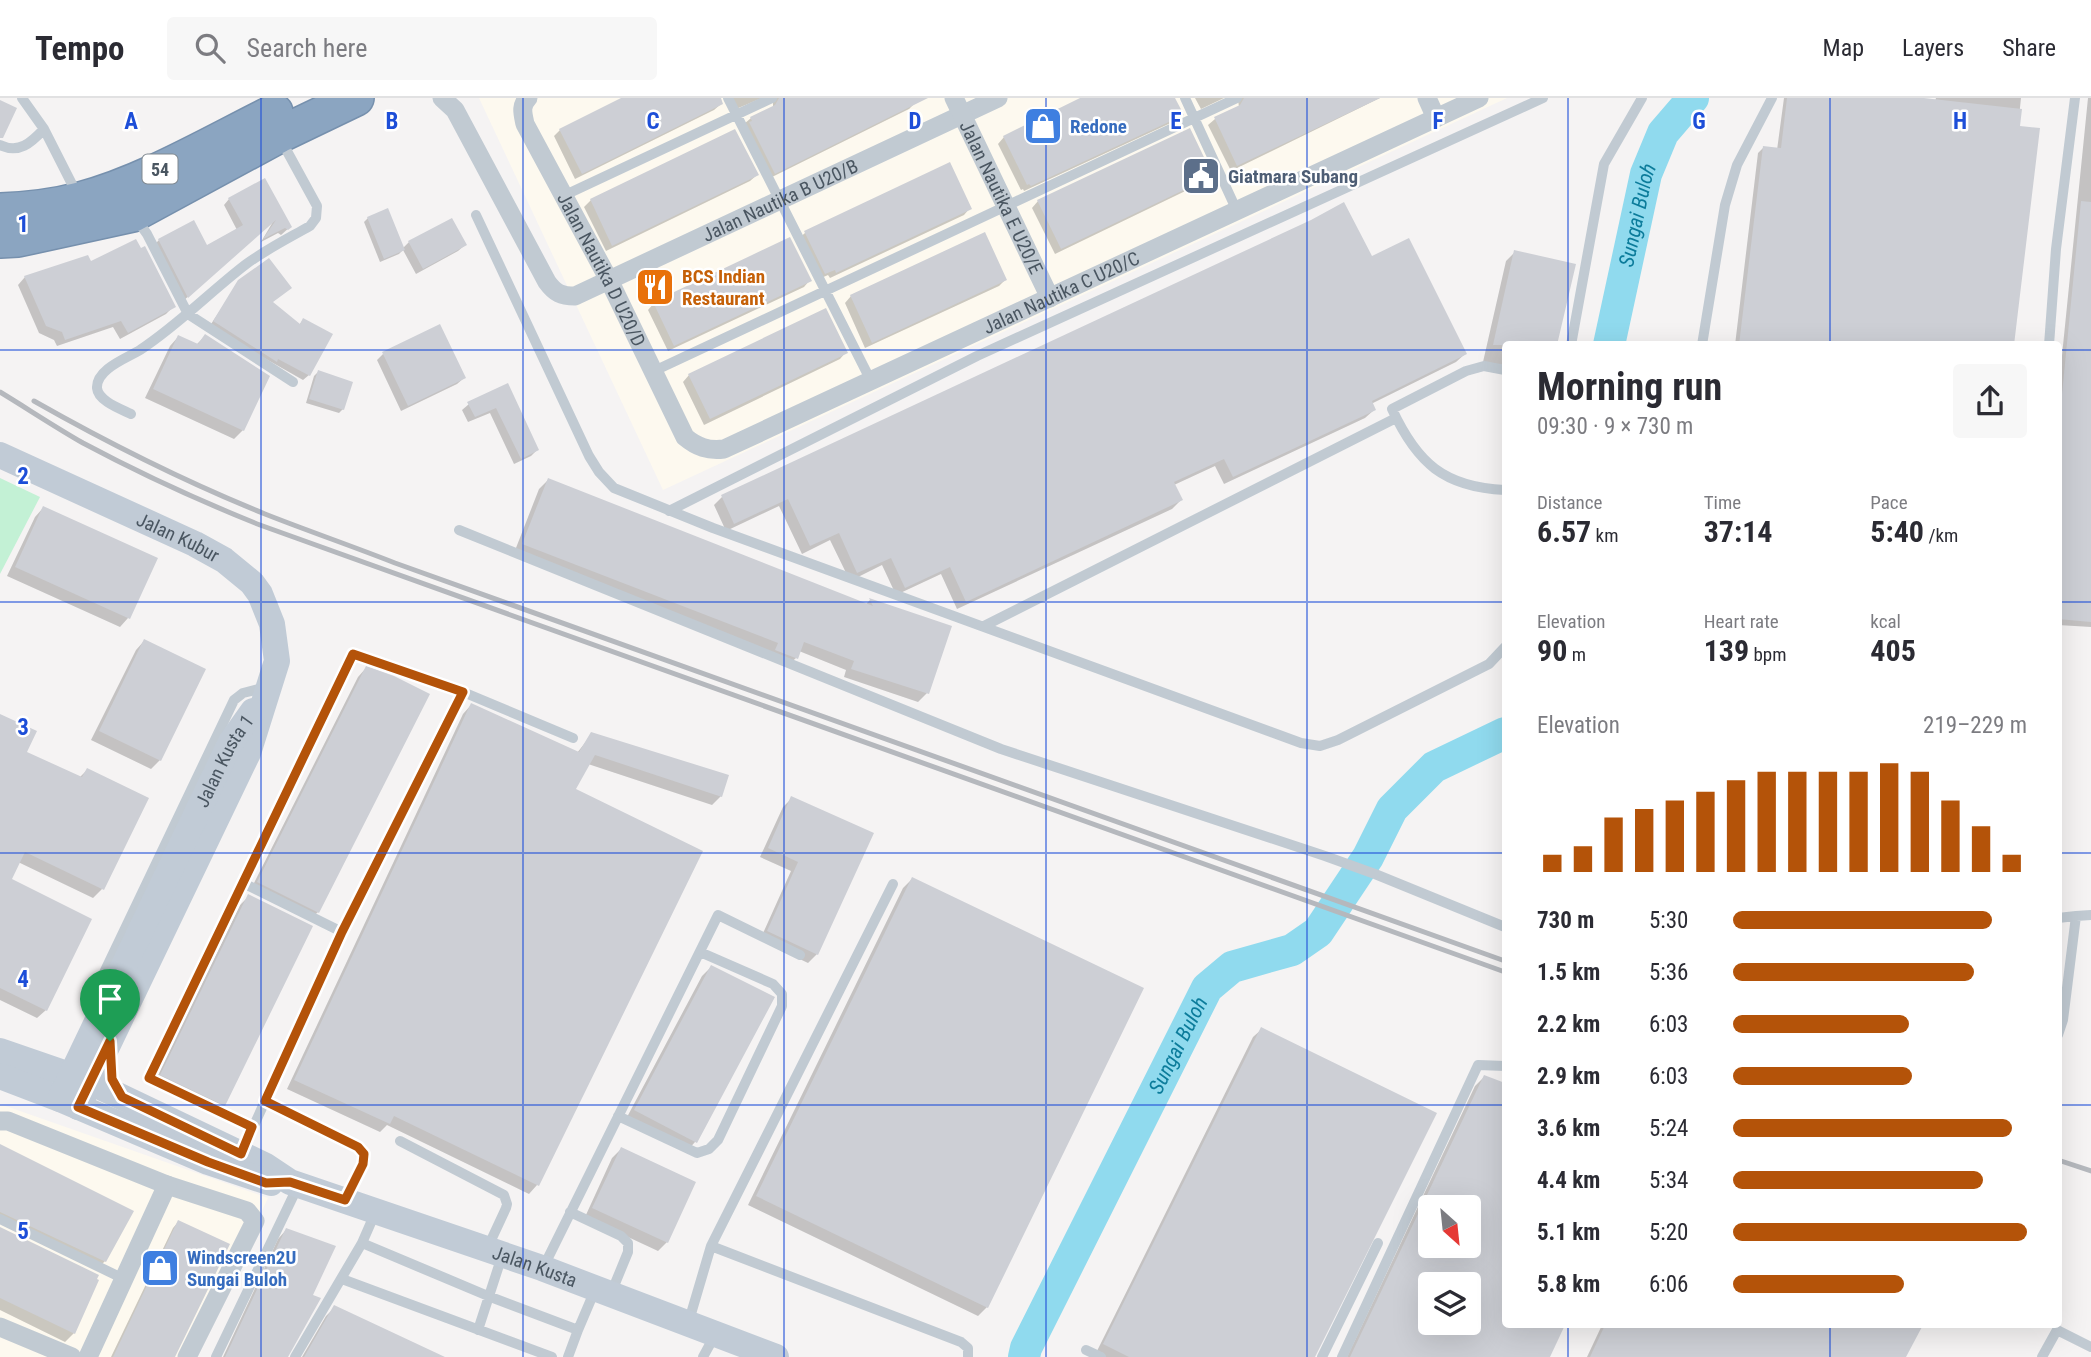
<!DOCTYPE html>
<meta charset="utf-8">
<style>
body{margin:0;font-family:"Roboto Condensed",sans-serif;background:#f7f7f7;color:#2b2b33;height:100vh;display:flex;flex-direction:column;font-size:26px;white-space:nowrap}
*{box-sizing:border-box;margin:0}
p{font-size:23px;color:#7c7c81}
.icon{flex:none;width:38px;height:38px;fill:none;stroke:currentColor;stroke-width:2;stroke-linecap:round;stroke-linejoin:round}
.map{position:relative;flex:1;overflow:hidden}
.details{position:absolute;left:1502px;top:243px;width:560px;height:987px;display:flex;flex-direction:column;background:#fff;border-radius:7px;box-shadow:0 7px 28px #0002}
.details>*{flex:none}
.needle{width:46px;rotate:153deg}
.fabs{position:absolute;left:1418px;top:1097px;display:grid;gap:14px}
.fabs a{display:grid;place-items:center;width:63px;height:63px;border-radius:7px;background:#fff;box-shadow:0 7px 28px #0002;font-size:35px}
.pin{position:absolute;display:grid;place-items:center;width:60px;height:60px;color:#fff;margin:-72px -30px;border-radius:50% 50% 50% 0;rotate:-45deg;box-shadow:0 0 7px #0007}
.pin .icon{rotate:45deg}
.round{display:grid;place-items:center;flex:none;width:74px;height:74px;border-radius:7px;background:#f7f7f7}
.head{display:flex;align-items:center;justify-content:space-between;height:119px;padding:0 35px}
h1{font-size:38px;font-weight:700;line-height:52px}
.metrics{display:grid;grid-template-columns:repeat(3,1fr);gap:10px;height:119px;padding:7px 35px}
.metrics div{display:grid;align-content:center}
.metrics b{font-size:30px;font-weight:700}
.metrics small{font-size:19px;font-weight:400}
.metrics p{font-size:19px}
.chart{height:196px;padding:14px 35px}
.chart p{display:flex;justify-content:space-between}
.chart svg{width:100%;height:126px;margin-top:7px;stroke:#b45309;stroke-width:6}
ul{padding:0 35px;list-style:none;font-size:23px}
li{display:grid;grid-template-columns:112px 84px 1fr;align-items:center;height:52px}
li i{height:18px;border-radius:9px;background:#b45309}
header{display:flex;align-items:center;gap:42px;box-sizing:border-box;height:98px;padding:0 35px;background:#fff;border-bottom:2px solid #e1e1e2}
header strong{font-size:33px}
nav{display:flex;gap:38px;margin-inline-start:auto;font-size:24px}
.search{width:490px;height:63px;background:#f7f7f7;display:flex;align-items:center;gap:18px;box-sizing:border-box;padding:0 24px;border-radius:7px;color:#7c7c81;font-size:26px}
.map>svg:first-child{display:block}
.commercial{fill:#fdf9ef}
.green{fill:#c3f1d5}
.shadow{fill:#0003;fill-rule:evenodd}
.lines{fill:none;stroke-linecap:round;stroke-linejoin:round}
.river{stroke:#90daee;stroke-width:32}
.building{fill:#cdcfd5;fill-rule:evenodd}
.highway-casing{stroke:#7690ad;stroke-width:38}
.lane{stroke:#c1cad2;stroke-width:10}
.street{stroke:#c1cad2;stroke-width:19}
.secondary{stroke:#c1cbd6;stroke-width:26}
.highway{stroke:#8ba5c1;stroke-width:35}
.rail{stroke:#b5b8bd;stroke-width:5}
.route-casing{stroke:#fff;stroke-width:14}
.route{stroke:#b45309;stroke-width:9}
.grid{fill:none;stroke:#1d4ed8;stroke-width:2;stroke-opacity:0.55}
.labels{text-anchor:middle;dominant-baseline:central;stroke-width:5;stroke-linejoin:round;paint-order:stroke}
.shield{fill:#fff;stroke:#808990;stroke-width:2}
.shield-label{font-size:18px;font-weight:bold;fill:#4a5661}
.shop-label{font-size:19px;font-weight:bold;fill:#366cbe;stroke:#fff;text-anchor:start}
.service-label{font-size:19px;font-weight:bold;fill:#4e5e75;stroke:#fff;text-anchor:start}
.street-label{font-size:19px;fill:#4a5661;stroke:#fff}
.food-label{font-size:19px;font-weight:bold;fill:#c56008;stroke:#fff;text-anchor:start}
.water-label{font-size:21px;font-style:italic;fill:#0c7c9b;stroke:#fff}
.grid-label{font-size:23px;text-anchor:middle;font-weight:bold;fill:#1d4ed8;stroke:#fff;stroke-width:5;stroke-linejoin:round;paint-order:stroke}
</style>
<header>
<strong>Tempo</strong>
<div class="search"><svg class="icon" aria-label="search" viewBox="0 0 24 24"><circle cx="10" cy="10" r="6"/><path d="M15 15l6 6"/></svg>Search here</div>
<nav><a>Map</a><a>Layers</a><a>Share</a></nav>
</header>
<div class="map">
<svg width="2091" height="1259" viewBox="0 0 2091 1259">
<rect width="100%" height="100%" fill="#f5f3f3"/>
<path class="commercial" d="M479,0H1507L663,392Z
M0,1006L268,1100L193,1259H0Z"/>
<path class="green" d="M0,380L40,399L0,476Z"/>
<path class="shadow" d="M625,0H719L721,6L714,12L575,81L554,38L560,32Z
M726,0H762L736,11Z
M768,0H913L915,5L909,11L768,81L744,26L751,20L773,9V4Z
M1084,0H1173L1182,16L1175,23L1024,93L1023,91L1021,92L998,46L1004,39Z
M1195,0H1224L1201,11Z
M1231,0H1380L1231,73L1208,27L1215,21L1239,9L1238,2Z
M1784,0H1909L1935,3L1936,0H2021L2018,29L2012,247H1735L1758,55L1763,50L1777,52Z
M2088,0H2091V529L2058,527V297Z
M950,67L970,110L964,117L830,180L828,177L819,181L798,141L805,135Z
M757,77L750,83L606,153L584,109L591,102Z
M1211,78L1204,84L1055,156L1032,110L1038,103Z
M265,82L290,129L281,137L278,135L261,144L274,122L182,204L153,148L159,142L206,150L237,132L224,107L229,101Z
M368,120L402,151L409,144L465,147L458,153L416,176L403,152L399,156L380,164L364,124Z
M1515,154L1505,247V268L1483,264L1506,163Z
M1371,161L1465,256L1456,264L1371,306L1374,312L1365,320L1224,386L1215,368L1174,387L1181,402L1172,411L957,511L941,476L896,497L882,467L850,483L830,442L802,456L779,408L726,433L714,407L722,399Z
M90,166L174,208L166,216L120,241L113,229L57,248L54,242L39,235L18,187L25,179Z
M810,182L804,189L668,253L648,212L654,205Z
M1005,182L999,188L865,250L845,205L851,198Z
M240,183L299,227L303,222L309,277L303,282L209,229Z
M205,238L243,332L234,341L145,300L170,248L178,239L196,247Z
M846,254L840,261L704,327L683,284L689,277Z
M383,256L464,280L457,286L401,313L377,262Z
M318,274L343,311L339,315L306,305L314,278Z
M507,287L537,352L531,358L514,366L490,315L468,324L462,312L469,306Z
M548,382L865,507L870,502L950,529L927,595L918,604L844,579L846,572L799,553L796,560L787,568L514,455L539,391Z
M43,410L156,461L128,520L120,529L7,478L35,419Z
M144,543L160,662L151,671L91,642L136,552Z
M366,570L318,814L309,822L250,793L358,579Z
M471,607L577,655L592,636L721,698L712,707L588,666L573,692L701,753L537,1087L529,1096L387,1027L380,1034L287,991L463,616Z
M0,617L24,655L79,680L87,672L147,701L102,791L93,800L18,764L10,782L46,912L37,920L0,902Z
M792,700L817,856L808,865L760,842L791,773L760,759L783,709Z
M912,781L987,1209L978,1218L748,1107L903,790Z
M249,798L224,1007L215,1016L153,986L240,807Z
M711,869L695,1044L687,1053L626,1021L702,878Z
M1262,931L1313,1259H1103L1096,1255L1253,939Z
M1484,979L1505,987V1227H1563L1548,1259H1347L1475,988ZM1430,1110H1468V1148H1430ZM1430,1186H1468V1225H1430Z
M0,1048L105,1163L96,1172L0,1125Z
M621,1051L667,1144L658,1153L585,1119L612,1060Z
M178,1124L174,1259H111L173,1130Z
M0,1131L74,1235L65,1244L0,1212Z
M286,1132L287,1259H223L278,1141Z
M335,1209L440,1259H302L326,1218Z
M1602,1227H1732L1716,1259H1587Z
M1759,1227H1921L1904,1259H1743Z"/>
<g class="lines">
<g class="river">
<path id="s1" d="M1609,247L1646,76L1663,35L1693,0"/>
<path id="s2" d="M1024,1259L1026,1250L1207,890L1232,869L1292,852L1318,834L1368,759L1392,711L1434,669L1505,635"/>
</g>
</g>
<path class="building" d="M621,0H721L723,6L582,76L559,31Z
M779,0H928L775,76L749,24L752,23L750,19L775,7Z
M1080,0H1175L1184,17L1031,88L1029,86L1027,87L1003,38Z
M1244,0H1380L1237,68L1214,19L1240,7Z
M1787,0H1924L2022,11L2020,28L2040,30L2014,247H1739L1763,48L1781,50Z
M0,2L17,10L3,40H0Z
M1190,30L1213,78L1061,151L1037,102Z
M735,31L759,77L612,148L590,101Z
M950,64L972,111L836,175L835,172L825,176L804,133Z
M265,80L292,129L288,132L285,130L263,141L276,122L188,200L158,141L194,122L207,147L243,127L228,100Z
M2081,103L2091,104V524L2058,521V337Z
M1344,104L1372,158L1409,140L1467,256L1372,303L1376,312L1233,379L1224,361L1174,384L1183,402L966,504L950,469L905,490L891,460L857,475L839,435L810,448L788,401L734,426L721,397L1311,122Z
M388,110L405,152L384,161L367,119Z
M452,120L467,147L423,171L408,143Z
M985,134L1007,182L872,245L850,197Z
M790,139L812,183L674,248L653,204Z
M136,141L141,150L145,148L176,209L128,235L121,223L65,242L62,234L46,228L24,178L88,157L91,163Z
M1514,152L1576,166L1557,247H1493Z
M269,160L292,190L273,204L300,226L303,220L333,236L310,278L278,261L277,264L213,223L238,182Z
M826,210L848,255L710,321L688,276Z
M440,226L466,280L408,308L382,254Z
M205,236L270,278L244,333L153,291L178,237L198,246Z
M318,272L353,284L344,312L309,301Z
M508,285L539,352L521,361L496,310L475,319L467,304Z
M548,380L873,508L869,500L952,528L929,596L851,571L854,563L804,544L798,561L775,552L778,545L522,446Z
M43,408L158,460L130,521L15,469Z
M144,541L206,571L161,663L99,633Z
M366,568L394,578L430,596L319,815L257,784Z
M471,605L579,654L591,634L729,677L722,699L595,657L576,691L703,753L539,1088L394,1018L390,1026L294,982Z
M0,616L37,633L27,654L82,679L87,670L149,700L104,792L25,754L12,781L92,821L47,913L0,890Z
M791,698L874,735L818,857L767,833L798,764L768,750Z
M912,779L1144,890L988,1210L756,1098Z
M248,796L313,828L225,1008L160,977Z
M711,867L775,899L697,1045L634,1012Z
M1261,929L1437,1015L1315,1259H1129L1103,1246Z
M1484,977L1505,985V1227H1565L1550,1259H1350ZM1430,1110H1468V1148H1430ZM1430,1186H1468V1225H1430Z
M0,1046L134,1113L106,1164L0,1114Z
M621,1049L696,1084L668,1145L592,1110Z
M178,1122L230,1146L175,1259H113Z
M0,1129L99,1177L97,1181L99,1182L75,1236L0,1200Z
M286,1130L336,1148L313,1197L321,1200L288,1259H225Z
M334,1207L445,1259H304Z
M1605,1227H1923L1906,1259H1590Z"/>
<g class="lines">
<defs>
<path id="highway" d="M0,113C26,112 54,109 80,102C145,85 214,44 275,14
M0,142L18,141L133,116L279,37L356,0"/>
</defs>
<use href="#highway" class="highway-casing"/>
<path class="lane" d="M22,0L44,31
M728,0L871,283
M1185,0L1237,113
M0,47C19,56 31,45 44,31L77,96
M563,98L772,0
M476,117L589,358L599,374L614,390L713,430L1301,645L1320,648L1338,642L1489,566L1505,549
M137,122L147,136L188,216L293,284
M1571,247L1604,66L1642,0
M1702,247L1725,107L1737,67L1772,0
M2049,247L2056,151L2075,0
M1505,272L1484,268L1466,273L1392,311C1417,365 1444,389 1505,392
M654,273L1237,0
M131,316C121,311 98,303 97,290C96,271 127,260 140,252C178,227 210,194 245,167C265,152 289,140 310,128L316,120L317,108L282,44
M669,413L977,258L1543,0
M459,432L1001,651L1325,758L1375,776L1505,829
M984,528L1396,320
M243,785L342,834
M2058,820L2076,818
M103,895L101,881L234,602L243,595L267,589
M2058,937L2063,922L2076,818L2091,817
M265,1003L358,1049L364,1056L363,1066L345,1101
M618,1018L697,1055L709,1051L718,1042L782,908V896L773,886L700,854
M252,1029L149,980L353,556L463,594L573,640
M400,1043L504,1097L507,1106L506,1110L487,1151
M241,1056L342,834L463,594
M570,1114L621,1138L628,1145V1154L612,1193
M0,1121L124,1181
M362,1145L376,1113
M711,1148L893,786
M543,1170L718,817L800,857
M342,1181L552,1259
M688,1226L711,1148L961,1244L968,1250V1259
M478,1232L502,1158
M1086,1252L1101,1259
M216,1259L298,1088
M295,1259L362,1145L488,1198L578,1232L595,1192
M568,1259L578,1232
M703,1259L715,1237
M1322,1259L1378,1145
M1342,1259L1478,967L1505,968
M2042,1259L2057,1232L2091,1249"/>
<g class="street">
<path id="s3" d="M442,0L455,12L547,184C555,195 561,198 575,198L998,0"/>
<path id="s4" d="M528,0C520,8 523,16 525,26L610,184L685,339C697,349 708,353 724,351L1479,0"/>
<path id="s5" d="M954,0L1050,200"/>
<path d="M1427,0L1436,20"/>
<path d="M0,1023H8L167,1087L247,1113L255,1123L187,1259"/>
<path d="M0,1229L72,1259"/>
<path d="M88,1259L167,1087"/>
</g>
<g class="secondary">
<path id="s6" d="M0,357L195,446L224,462L252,485L260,496L272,526L277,563L248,655L78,1009"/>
<path id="s7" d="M0,953L90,984L266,1068L290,1084L542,1170L776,1259"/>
<path d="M0,978L60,1001L208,1064L271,1085"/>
<path id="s8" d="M60,1001L231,644L253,613"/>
</g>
<use href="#highway" class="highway"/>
<path class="rail" d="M0,294C28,311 55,329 83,345C141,376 200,403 260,427L1505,874
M34,303C108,345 186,384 265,416C308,433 352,448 395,465L1505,863
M2058,1062L2091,1073"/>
</g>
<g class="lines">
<defs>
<path id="route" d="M353,556L463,594L342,834L265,1003L358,1049L364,1056L363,1066L345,1102L290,1084L266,1085L208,1064L78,1009L110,943L112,981L122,999L241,1056L252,1029L149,980Z"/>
</defs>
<use href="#route" class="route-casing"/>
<use href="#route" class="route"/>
</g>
<path class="grid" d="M261,0V1259M523,0V1259M784,0V1259M1046,0V1259M1307,0V1259M1568,0V247M1830,0V247M0,252H1505M2058,252H2091M0,504H1505M2058,504H2091M0,755H1505M2058,755H2091M0,1007H1505M2058,1007H2091M1568,1227V1259M1830,1227V1259"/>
<defs>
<symbol id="shop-square" viewBox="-11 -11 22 22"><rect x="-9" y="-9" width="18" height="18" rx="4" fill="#3f7fe0" stroke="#fff"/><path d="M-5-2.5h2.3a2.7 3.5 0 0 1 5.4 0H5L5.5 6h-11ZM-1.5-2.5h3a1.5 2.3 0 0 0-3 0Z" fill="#fff"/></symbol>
<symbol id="civic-square" viewBox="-11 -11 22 22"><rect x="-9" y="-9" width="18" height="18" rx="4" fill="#5c6f8a" stroke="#fff"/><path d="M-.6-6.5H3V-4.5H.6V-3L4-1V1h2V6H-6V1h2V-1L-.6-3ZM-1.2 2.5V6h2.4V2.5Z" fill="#fff"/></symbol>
<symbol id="restaurant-square" viewBox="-11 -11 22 22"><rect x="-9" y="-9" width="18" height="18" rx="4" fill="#e8710a" stroke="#fff"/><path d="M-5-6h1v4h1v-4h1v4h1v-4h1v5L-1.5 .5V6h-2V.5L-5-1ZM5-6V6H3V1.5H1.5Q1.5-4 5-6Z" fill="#fff"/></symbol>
</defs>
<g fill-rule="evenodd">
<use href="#shop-square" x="1021" y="6" width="44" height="44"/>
<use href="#civic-square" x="1179" y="56" width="44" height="44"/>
<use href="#restaurant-square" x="633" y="167" width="44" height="44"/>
<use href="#shop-square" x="138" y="1148" width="44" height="44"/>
</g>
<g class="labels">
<rect class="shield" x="142.5" y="56.5" width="35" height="29" rx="5"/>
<g class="shield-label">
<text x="160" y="71">54</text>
</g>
<g class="shop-label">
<text x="1070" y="28">Redone</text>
<text x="187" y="1159">Windscreen2U<tspan x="187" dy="22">Sungai Buloh</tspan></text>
</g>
<g class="service-label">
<text x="1228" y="78">Giatmara Subang</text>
</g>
<g class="street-label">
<text stroke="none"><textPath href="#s5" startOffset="110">Jalan Nautika E U20/E</textPath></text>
<text stroke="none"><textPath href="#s3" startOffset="472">Jalan Nautika B U20/B</textPath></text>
<text stroke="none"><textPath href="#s4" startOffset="192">Jalan Nautika D U20/D</textPath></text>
<text stroke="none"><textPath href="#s4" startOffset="793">Jalan Nautika C U20/C</textPath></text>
<text stroke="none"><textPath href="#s6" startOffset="196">Jalan Kubur</textPath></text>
<text stroke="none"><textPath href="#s8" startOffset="376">Jalan Kusta 1</textPath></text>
<text stroke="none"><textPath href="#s7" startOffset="578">Jalan Kusta</textPath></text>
</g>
<g class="food-label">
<text x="682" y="178">BCS Indian<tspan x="682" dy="22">Restaurant</tspan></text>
</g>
<g class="water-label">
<text stroke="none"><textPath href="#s1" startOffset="133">Sungai Buloh</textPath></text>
<text stroke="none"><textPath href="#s2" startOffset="348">Sungai Buloh</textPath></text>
</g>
</g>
<g class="grid-label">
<text x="131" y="31">A</text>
<text x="392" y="31">B</text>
<text x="653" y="31">C</text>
<text x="915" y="31">D</text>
<text x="1176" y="31">E</text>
<text x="1438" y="31">F</text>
<text x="1699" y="31">G</text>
<text x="1960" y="31">H</text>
<text x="23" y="134">1</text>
<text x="23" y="386">2</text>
<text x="23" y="637">3</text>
<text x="23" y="889">4</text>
<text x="23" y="1141">5</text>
</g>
</svg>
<div class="fabs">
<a><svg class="needle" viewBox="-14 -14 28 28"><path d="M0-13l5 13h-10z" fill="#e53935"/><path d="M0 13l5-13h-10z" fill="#7c7c81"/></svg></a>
<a><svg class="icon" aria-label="layers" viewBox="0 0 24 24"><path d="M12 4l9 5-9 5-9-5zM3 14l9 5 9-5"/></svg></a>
</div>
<div class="pin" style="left:110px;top:943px;background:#1e9e55"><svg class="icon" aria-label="arrive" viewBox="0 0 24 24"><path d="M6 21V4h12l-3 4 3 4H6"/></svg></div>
<section class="details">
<div class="head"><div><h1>Morning run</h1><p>09:30 · 9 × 730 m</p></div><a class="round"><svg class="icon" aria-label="share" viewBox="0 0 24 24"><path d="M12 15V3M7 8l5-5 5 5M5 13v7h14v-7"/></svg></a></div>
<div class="metrics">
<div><p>Distance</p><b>6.57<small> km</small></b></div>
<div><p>Time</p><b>37:14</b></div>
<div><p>Pace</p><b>5:40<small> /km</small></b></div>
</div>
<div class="metrics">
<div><p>Elevation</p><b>90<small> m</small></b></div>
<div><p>Heart rate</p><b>139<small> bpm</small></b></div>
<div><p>kcal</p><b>405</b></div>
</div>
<div class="chart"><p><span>Elevation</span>219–229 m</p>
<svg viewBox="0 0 160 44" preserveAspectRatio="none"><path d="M5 44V38M15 44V35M25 44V25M35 44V22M45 44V19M55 44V16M65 44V12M75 44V9M85 44V9M95 44V9M105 44V9M115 44V6M125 44V9M135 44V19M145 44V28M155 44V38"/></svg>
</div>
<ul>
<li><b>730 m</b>5:30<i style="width:88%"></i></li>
<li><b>1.5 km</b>5:36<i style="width:82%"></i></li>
<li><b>2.2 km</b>6:03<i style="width:60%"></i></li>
<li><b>2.9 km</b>6:03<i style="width:61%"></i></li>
<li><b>3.6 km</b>5:24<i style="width:95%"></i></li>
<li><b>4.4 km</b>5:34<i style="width:85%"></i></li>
<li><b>5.1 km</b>5:20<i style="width:100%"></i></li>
<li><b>5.8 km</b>6:06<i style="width:58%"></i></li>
</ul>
</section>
</div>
